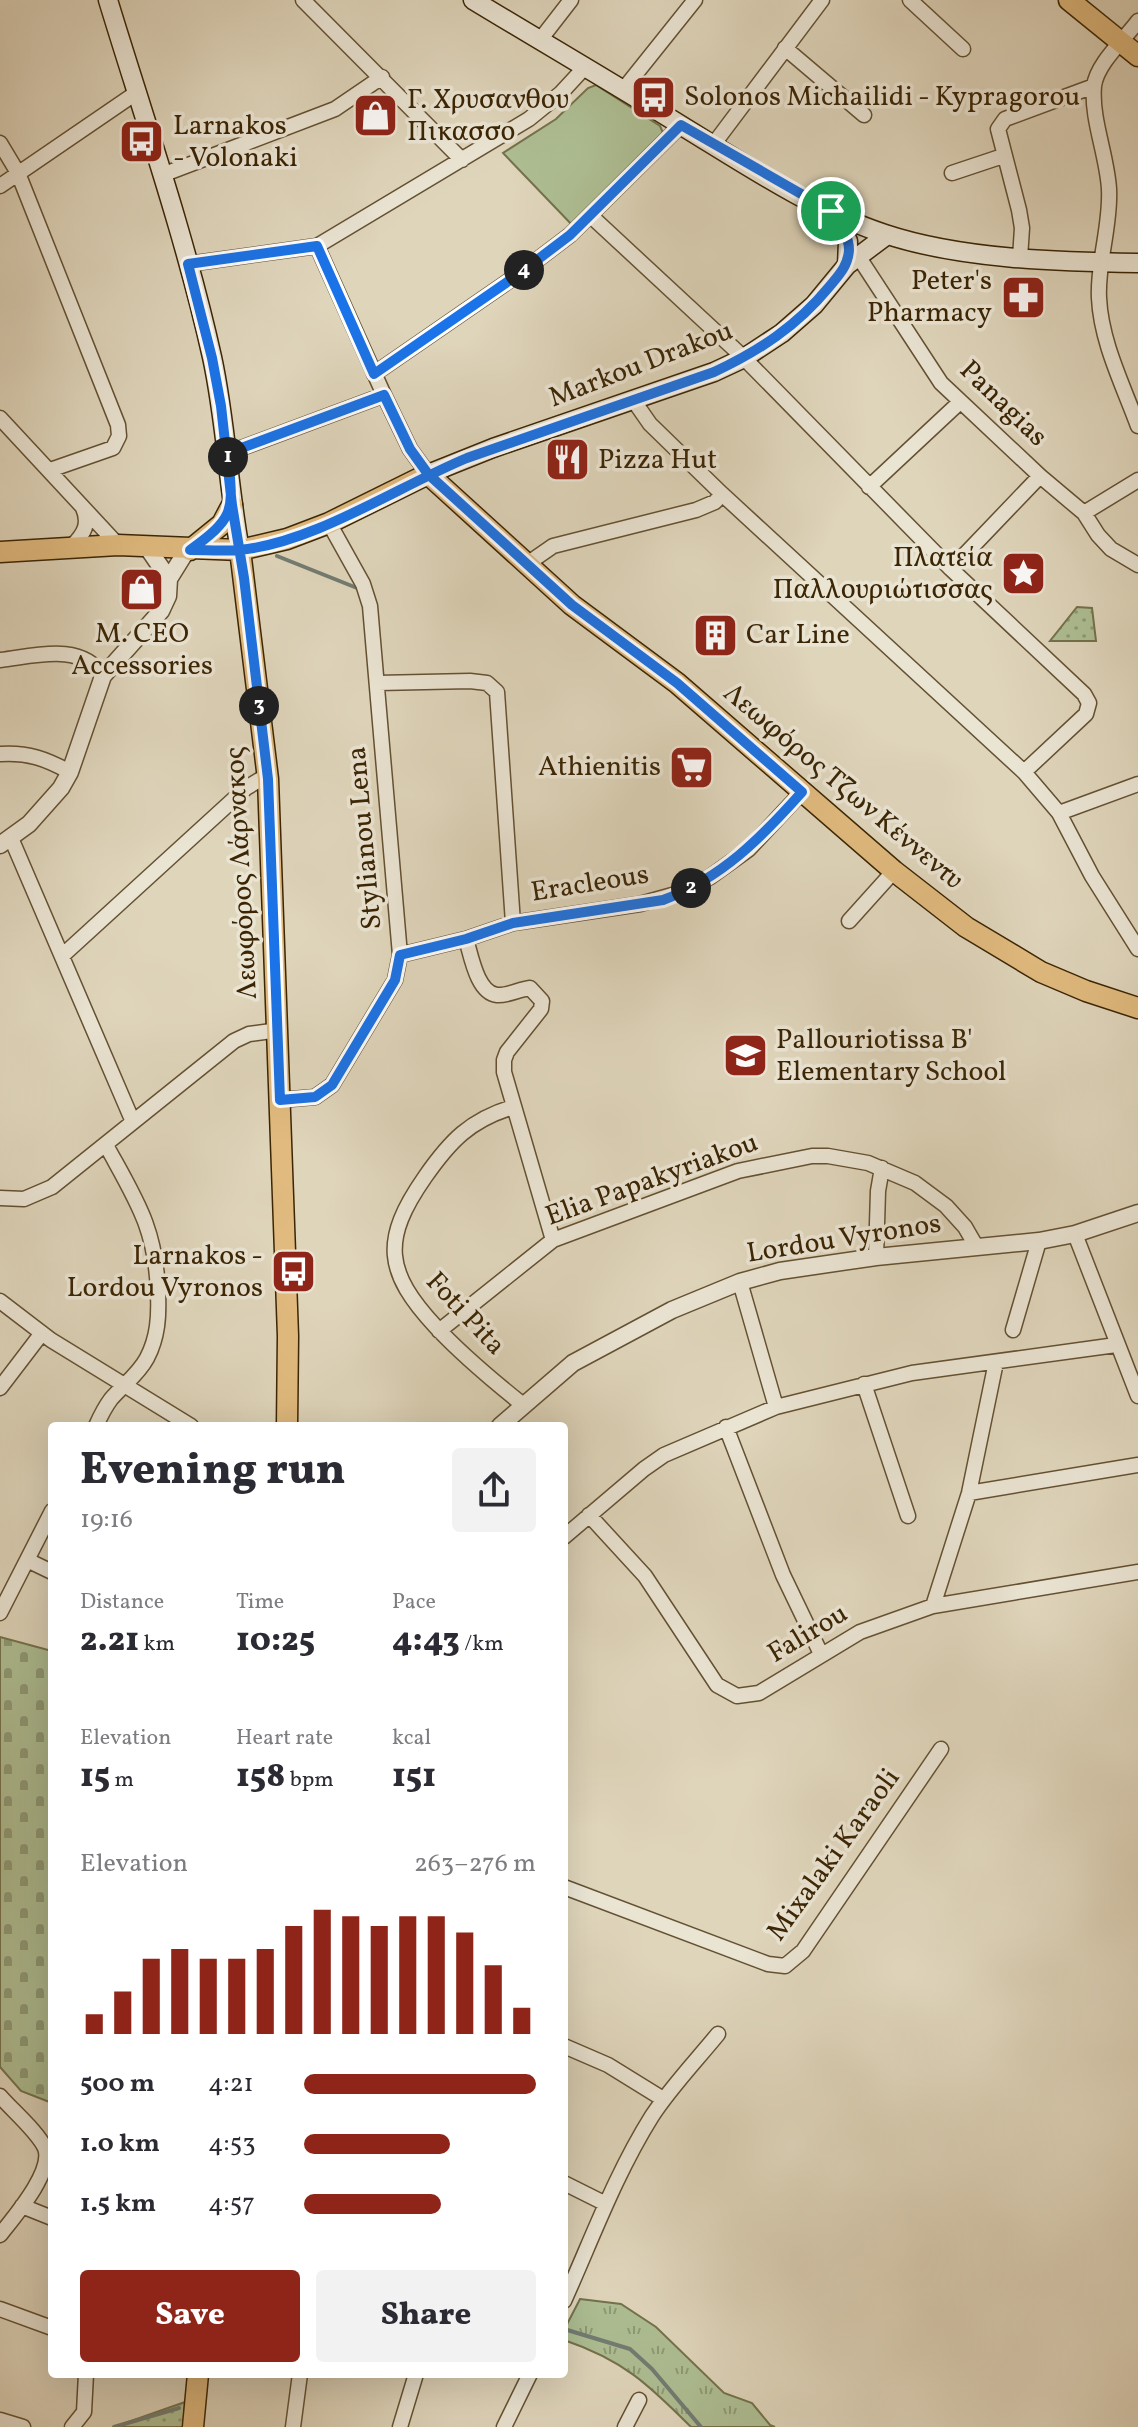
<!DOCTYPE html>
<meta charset="utf-8">
<style>
body{margin:0;font-family:Vollkorn,serif;background:#f2f2f3;color:#2b2b33;height:100vh;display:flex;flex-direction:column;font-size:30px;white-space:nowrap}
*{box-sizing:border-box;margin:0}
p{font-size:26px;color:#7c7c81}
.icon{flex:none;width:44px;height:44px;fill:none;stroke:currentColor;stroke-width:2;stroke-linecap:round;stroke-linejoin:round}
.map{position:relative;flex:1;overflow:hidden}
.side{position:absolute;left:48px;top:1422px;width:520px;height:956px;display:flex;flex-direction:column;background:#fff;border-radius:8px;box-shadow:0 8px 32px #0002}
.side>*{flex:none}
.pin{position:absolute;display:grid;place-items:center;width:68px;height:68px;color:#fff;margin:-34px;border:4px solid #fff;border-radius:50%;box-shadow:0 2px 8px #0007}
.km{position:absolute;width:40px;height:40px;margin:-20px;border-radius:50%;background:#222;color:#fff;font-size:22px;line-height:40px;text-align:center}
.round{display:grid;place-items:center;flex:none;width:84px;height:84px;border-radius:8px;background:#f2f2f3}
.overview{display:flex;align-items:center;justify-content:space-between;height:136px;padding:0 32px}
h1{font-size:44px;font-weight:800;line-height:60px}
.stats{display:grid;grid-template-columns:repeat(3,1fr);gap:12px;height:136px;padding:8px 32px}
.stats div{display:grid;align-content:center}
.stats b{font-size:34px;font-weight:800}
.stats small{font-size:22px;font-weight:400}
.stats p{font-size:22px}
.chart{height:224px;padding:16px 32px}
.chart p{display:flex;justify-content:space-between}
.chart svg{width:100%;height:144px;margin-top:8px;stroke:#8f2418;stroke-width:6}
.button{display:flex;gap:16px;margin-top:auto;padding:16px 32px}
.button a{flex:1;height:92px;border-radius:8px;background:#8f2418;color:#fff;font-size:32px;font-weight:800;line-height:92px;text-align:center}
.button a+a{background:#f2f2f3;color:#2b2b33}
ul{padding:0 32px;list-style:none;font-size:26px}
li{display:grid;grid-template-columns:128px 96px 1fr;align-items:center;height:60px}
li i{height:20px;border-radius:10px;background:#8f2418}
.map>svg:first-child{display:block}
.grass{fill:url(#grass-tufts);stroke:#74724c;stroke-width:2}
.cemetery{fill:url(#cemetery-stones);stroke:#74724c;stroke-width:2}
.park{fill:url(#park-dots);stroke:#74724c;stroke-width:2}
.pitch{fill:#aebe93;stroke:#74724c;stroke-width:2}
.lines{fill:none;stroke-linecap:round;stroke-linejoin:round}
.stream{stroke:#737c72;stroke-width:4}
.minor-casing{stroke:#645132;stroke-width:17}
.tertiary-casing{stroke:#645132;stroke-width:19}
.secondary-casing{stroke:#3b2504;stroke-width:21}
.primary-casing{stroke:#3b2504;stroke-width:23}
.minor{stroke:#eae4d3;stroke-width:14}
.tertiary{stroke:#eae4d3;stroke-width:16}
.secondary{stroke:#eae4d3;stroke-width:18}
.primary{stroke:#e0ba7e;stroke-width:20}
.route-casing{stroke:#fff;stroke-width:16}
.route{stroke:#1a73e8;stroke-width:10}
.labels{text-anchor:middle;dominant-baseline:central;stroke-width:7;stroke-linejoin:round;paint-order:stroke}
.poi-label{font-size:28px;fill:#3b2504;stroke:#eae4d3;text-anchor:start}
.street-label{font-size:28px;fill:#3b2504;stroke:#eae4d3}
</style>
<div class="map">
<svg width="1138" height="2427" viewBox="0 0 1138 2427">
<defs>
<pattern id="grass-tufts" width="24" height="20" patternUnits="userSpaceOnUse" patternTransform="scale(2)"><rect width="24" height="20" fill="#aebe93"/><path d="M3 7l-1-3M5 7V3M7 7l1-3M15 17l-1-3M17 17v-4M19 17l1-3" fill="none" stroke="#8f9a76"/></pattern>
<pattern id="cemetery-stones" width="16" height="16" patternUnits="userSpaceOnUse" patternTransform="scale(2)"><rect width="16" height="16" fill="#aebe93"/><path d="M2 7V4a2 2 0 0 1 4 0v3zM10 15v-3a2 2 0 0 1 4 0v3z" fill="#8f9a76"/></pattern>
<pattern id="park-dots" width="8" height="8" patternUnits="userSpaceOnUse" patternTransform="scale(2)"><rect width="8" height="8" fill="#aebe93"/><path d="M2 2h.1M6 6h.1" fill="none" stroke="#8f9a76" stroke-width="1.8" stroke-linecap="round"/></pattern>
</defs>
<rect width="100%" height="100%" fill="#dfd5bb"/>
<filter id="stains"><feTurbulence type="fractalNoise" baseFrequency=".0025" numOctaves="4"/><feColorMatrix values="0 0 0 0 .2 0 0 0 0 .09 0 0 0 0 .02 0 0 0 .5 -.17"/></filter>
<radialGradient id="worn" r=".72"><stop offset=".6" stop-color="#630" stop-opacity="0"/><stop offset="1" stop-color="#630" stop-opacity=".3"/></radialGradient>
<path class="grass" d="M580,2299L621,2304L656,2327L724,2393L752,2403L770,2425L775,2427H691C648,2384 623,2360 564,2340V2330Z"/>
<path class="cemetery" d="M0,1637L52,1651V2103L21,2091L0,2067Z"/>
<path class="park" d="M1077,607L1092,608L1096,641H1050Z
M185,2402L183,2427H114Z"/>
<path class="pitch" d="M596,85L660,126L665,137L575,228L503,153L556,119L588,88Z"/>
<g class="lines">
<path class="stream" d="M277,556L357,588
M564,2329L630,2349L652,2369L701,2427
M114,2427L179,2408"/>
<defs>
<path id="minor" d="M303,0L462,160
M910,0L963,49
M1138,21C1125,39 1097,63 1094,86C1091,119 1107,155 1109,189C1111,226 1097,263 1099,298C1101,342 1123,385 1138,426
M540,40L571,0
M785,48L864,115
M623,90L695,0
M0,143L18,173L118,425L119,436L113,448L50,470
M713,145L822,0
M952,173L1003,156
M162,175L335,109L382,77
M0,186L136,93
M591,216L744,358L951,569L1084,694L1089,703L1086,714L1024,772
M317,246L384,395L410,449L428,474
M858,256L941,383L1040,476L1084,513L1098,535L1111,549L1138,565
M1020,258L1022,228L1019,210L998,129L1005,119L1094,86
M188,264L317,246L529,119L561,93L585,67
M374,374L516,276L570,235L681,125
M634,401L650,424L722,494L1024,772L1059,813L1092,876L1138,949
M0,418L118,545
M228,453L384,395
M869,487L960,402
M1084,513L1138,480
M72,546C84,534 90,524 83,508
M527,564L553,546L696,510L715,502L722,494
M951,569L1040,476
M0,660C35,656 81,642 103,676
M378,683L470,681L487,683L497,692L513,923
M0,754C28,752 46,759 70,772
M1059,813L1138,784
M11,838L133,1122
M849,921L894,871
M466,939C471,955 477,993 497,995C507,996 520,989 530,988L542,1001L541,1009L507,1052L504,1060V1072L553,1240
M400,955L466,939L513,923L640,904L683,892L710,877L749,849L802,792
M62,956L246,788L261,779H268
M280,1100L315,1097L332,1085L395,980L400,955L370,606L363,584L329,523
M513,1107C470,1120 450,1141 425,1177C381,1240 385,1272 436,1327C463,1356 492,1380 522,1404
M0,1198L24,1199L52,1187L234,1041L249,1034L279,1030
M1075,1234L1138,1396
M876,1257L878,1191L882,1168
M740,1282L776,1407
M0,1301L51,1340L191,1426
M1013,1330L1039,1241
M439,1331L553,1240L738,1171L812,1156H828L868,1163L915,1183L946,1206L965,1227L976,1246
M864,1384L908,1516
M0,1388L42,1333
M96,1426C100,1417 105,1407 111,1399C123,1385 138,1375 147,1358C158,1337 159,1316 158,1293C156,1228 136,1200 106,1145
M726,1427L783,1575L821,1654
M969,1493L1138,1465
M589,1515L645,1576L717,1685L737,1696L759,1693L860,1632L933,1606L1138,1572
M564,1537L644,1469L664,1455L776,1407L912,1373L1116,1345
M27,1560L52,1572
M933,1606L969,1493L996,1362
M0,1613L52,1511
M564,1887L768,1964L785,1966L803,1951L941,1749
M564,2046L608,2065L663,2099
M0,2096C12,2110 38,2132 45,2148C54,2171 14,2217 0,2235
M564,2183L604,2203
M22,2206L52,2218
M564,2301C592,2239 615,2175 652,2116C671,2087 696,2061 718,2034
M0,2309L52,2328
M0,2420L23,2427
M72,2427L84,2412L86,2374
M293,2427L300,2374
M400,2427L416,2374
M504,2427L530,2374
M625,2427L639,2400"/>
<path id="tertiary" d="M147,547L169,579
M0,845L29,824L61,788L70,772L103,676L161,611L168,596L169,579L187,550
M500,1426L573,1363L672,1310L740,1282L780,1271L876,1257L1039,1241L1075,1234L1138,1213"/>
<path id="secondary" d="M108,0C144,118 185,236 212,357C226,421 228,486 240,550
M473,0C544,43 616,85 687,129C749,167 815,211 885,234C960,259 1059,262 1138,263
M832,212L848,241L847,265
M428,474L493,448L714,372L744,358L782,333L814,305L847,265L887,235"/>
<path id="primary" d="M1069,0L1138,56
M190,550L222,524L232,505
M240,550L268,779L288,1336L287,1426
M0,552L118,545L240,550L287,539L329,523L428,474L572,605L677,683L894,871L966,927L1041,972L1086,991L1138,1008
M193,2427L198,2374"/>
</defs>
<use href="#minor" class="minor-casing"/>
<use href="#tertiary" class="tertiary-casing"/>
<use href="#secondary" class="secondary-casing"/>
<use href="#primary" class="primary-casing"/>
<use href="#minor" class="minor"/>
<use href="#tertiary" class="tertiary"/>
<use href="#secondary" class="secondary"/>
<use href="#primary" class="primary"/>
</g>
<g class="lines">
<defs>
<path id="route" d="M831,211C839,222 849,235 849,250C848,266 839,275 829,287C797,326 759,351 714,372L467,458C397,487 314,543 239,550C223,551 206,550 190,550C239,515 232,509 228,453L384,395L410,449L428,474L572,605L677,683L802,792C761,838 722,878 663,900L513,923L466,939L400,955L395,980L332,1085L315,1097L280,1100L268,779L244,578L232,505L221,406L212,358L188,264L317,246L374,374L516,276L570,235L681,125L831,211"/>
</defs>
<use href="#route" class="route-casing"/>
<use href="#route" class="route"/>
</g>
<defs>
<symbol id="bus-square" viewBox="-11 -11 22 22"><rect x="-9" y="-9" width="18" height="18" rx="4" fill="#8f2418" stroke="#eae4d3"/><path d="M-5-6H5V4H4V6H2V4H-2V6H-4V4H-5ZM-3.5-4V0h7V-4ZM-3.5 1.2v1.5H-2V1.2ZM2 1.2v1.5H3.5V1.2Z" fill="#fff"/></symbol>
<symbol id="shop-square" viewBox="-11 -11 22 22"><rect x="-9" y="-9" width="18" height="18" rx="4" fill="#8f2418" stroke="#eae4d3"/><path d="M-5-2.5h2.3a2.7 3.5 0 0 1 5.4 0H5L5.5 6h-11ZM-1.5-2.5h3a1.5 2.3 0 0 0-3 0Z" fill="#fff"/></symbol>
<symbol id="pharmacy-square" viewBox="-11 -11 22 22"><rect x="-9" y="-9" width="18" height="18" rx="4" fill="#8f2418" stroke="#eae4d3"/><path d="M-2-6h4v4h4v4h-4v4h-4v-4h-4v-4h4Z" fill="#fff"/></symbol>
<symbol id="restaurant-square" viewBox="-11 -11 22 22"><rect x="-9" y="-9" width="18" height="18" rx="4" fill="#8f2418" stroke="#eae4d3"/><path d="M-5-6h1v4h1v-4h1v4h1v-4h1v5L-1.5 .5V6h-2V.5L-5-1ZM5-6V6H3V1.5H1.5Q1.5-4 5-6Z" fill="#fff"/></symbol>
<symbol id="sight-square" viewBox="-11 -11 22 22"><rect x="-9" y="-9" width="18" height="18" rx="4" fill="#8f2418" stroke="#eae4d3"/><path d="M0-6L1.8-2.2L6-1.7L2.9 1.2L3.7 5.4L0 3.3L-3.7 5.4L-2.9 1.2L-6-1.7L-1.8-2.2Z" fill="#fff"/></symbol>
<symbol id="building-square" viewBox="-11 -11 22 22"><rect x="-9" y="-9" width="18" height="18" rx="4" fill="#8f2418" stroke="#eae4d3"/><path d="M-4-6H4V6H1V3H-1V6H-4ZM-2.5-4.3h1.7v1.8h-1.7ZM.8-4.3h1.7v1.8H.8ZM-2.5-1h1.7V.8h-1.7ZM.8-1h1.7V.8H.8Z" fill="#fff"/></symbol>
<symbol id="supermarket-square" viewBox="-11 -11 22 22"><rect x="-9" y="-9" width="18" height="18" rx="4" fill="#8f2418" stroke="#eae4d3"/><path d="M-6-5.5h2.5l.6 2H6L4.5 2H-2.5L-4.4-4H-6ZM-1.5 3.2a1.3 1.3 0 1 0 .1 0ZM3 3.2a1.3 1.3 0 1 0 .1 0Z" fill="#fff"/></symbol>
<symbol id="school-square" viewBox="-11 -11 22 22"><rect x="-9" y="-9" width="18" height="18" rx="4" fill="#8f2418" stroke="#eae4d3"/><path d="M0-5L7-2L0 1L-7-2ZM-4 1L0 2.5L4 1V4Q0 6-4 4Z" fill="#fff"/></symbol>
</defs>
<g fill-rule="evenodd">
<use href="#bus-square" x="628" y="72" width="51" height="51"/>
<use href="#shop-square" x="350" y="90" width="51" height="51"/>
<use href="#bus-square" x="116" y="116" width="51" height="51"/>
<use href="#pharmacy-square" x="998" y="272" width="51" height="51"/>
<use href="#restaurant-square" x="542" y="434" width="51" height="51"/>
<use href="#sight-square" x="998" y="548" width="51" height="51"/>
<use href="#shop-square" x="116" y="564" width="51" height="51"/>
<use href="#building-square" x="690" y="610" width="51" height="51"/>
<use href="#supermarket-square" x="666" y="742" width="51" height="51"/>
<use href="#school-square" x="720" y="1030" width="51" height="51"/>
<use href="#bus-square" x="268" y="1246" width="51" height="51"/>
</g>
<g class="labels">
<g class="poi-label">
<text x="684" y="97">Solonos Michailidi - Kypragorou</text>
<text x="407" y="100">Γ. Χρυσανθου<tspan x="407" dy="32">Πικασσο</tspan></text>
<text x="173" y="126">Larnakos<tspan x="173" dy="32">- Volonaki</tspan></text>
<text x="992" y="281" text-anchor="end">Peter's<tspan x="992" dy="32">Pharmacy</tspan></text>
<text x="598" y="460">Pizza Hut</text>
<text x="993" y="558" text-anchor="end">Πλατεία<tspan x="993" dy="32">Παλλουριώτισσας</tspan></text>
<text x="142" y="634" text-anchor="middle">M. CEO<tspan x="142" dy="32">Accessories</tspan></text>
<text x="746" y="635">Car Line</text>
<text x="661" y="767" text-anchor="end">Athienitis</text>
<text x="776" y="1040">Pallouriotissa B'<tspan x="776" dy="32">Elementary School</tspan></text>
<text x="263" y="1256" text-anchor="end">Larnakos -<tspan x="263" dy="32">Lordou Vyronos</tspan></text>
</g>
<g class="street-label">
<text transform="translate(641 365) rotate(-21)">Markou Drakou</text>
<text transform="translate(1003 404) rotate(44)">Panagias</text>
<text transform="translate(843 787) rotate(40)">Λεωφόρος Τζων Κέννεντυ</text>
<text transform="translate(365 838) rotate(-95)">Stylianou Lena</text>
<text transform="translate(242 873) rotate(-93)">Λεωφόρος Λάρνακος</text>
<text transform="translate(590 884) rotate(-9)">Eracleous</text>
<text transform="translate(652 1180) rotate(-20)">Elia Papakyriakou</text>
<text transform="translate(844 1239) rotate(-9)">Lordou Vyronos</text>
<text transform="translate(465 1314) rotate(47)">Foti Pita</text>
<text transform="translate(808 1634) rotate(-31)">Falirou</text>
<text transform="translate(834 1855) rotate(-54)">Mixalaki Karaoli</text>
</g>
</g>
<rect width="100%" height="100%" filter="url(#stains)"/>
<rect width="100%" height="100%" fill="url(#worn)"/>
</svg>
<div class="pin" style="left:831px;top:211px;background:#1e9e55"><svg class="icon" aria-label="arrive" viewBox="0 0 24 24"><path d="M6 21V4h12l-3 4 3 4H6"/></svg></div>
<b class="km" style="left:228px;top:457px">1</b>
<b class="km" style="left:691px;top:888px">2</b>
<b class="km" style="left:259px;top:706px">3</b>
<b class="km" style="left:524px;top:270px">4</b>
<section class="side">
<div class="overview"><div><h1>Evening run</h1><p>19:16</p></div><a class="round"><svg class="icon" aria-label="share" viewBox="0 0 24 24"><path d="M12 15V3M7 8l5-5 5 5M5 13v7h14v-7"/></svg></a></div>
<div class="stats">
<div><p>Distance</p><b>2.21<small> km</small></b></div>
<div><p>Time</p><b>10:25</b></div>
<div><p>Pace</p><b>4:43<small> /km</small></b></div>
</div>
<div class="stats">
<div><p>Elevation</p><b>15<small> m</small></b></div>
<div><p>Heart rate</p><b>158<small> bpm</small></b></div>
<div><p>kcal</p><b>151</b></div>
</div>
<div class="chart"><p><span>Elevation</span>263–276 m</p>
<svg viewBox="0 0 160 44" preserveAspectRatio="none"><path d="M5 44V38M15 44V31M25 44V21M35 44V18M45 44V21M55 44V21M65 44V18M75 44V11M85 44V6M95 44V8M105 44V11M115 44V8M125 44V8M135 44V13M145 44V23M155 44V36"/></svg>
</div>
<ul>
<li><b>500 m</b>4:21<i style="width:100%"></i></li>
<li><b>1.0 km</b>4:53<i style="width:63%"></i></li>
<li><b>1.5 km</b>4:57<i style="width:59%"></i></li>
</ul>
<div class="button"><a>Save</a><a>Share</a></div>
</section>
</div>
